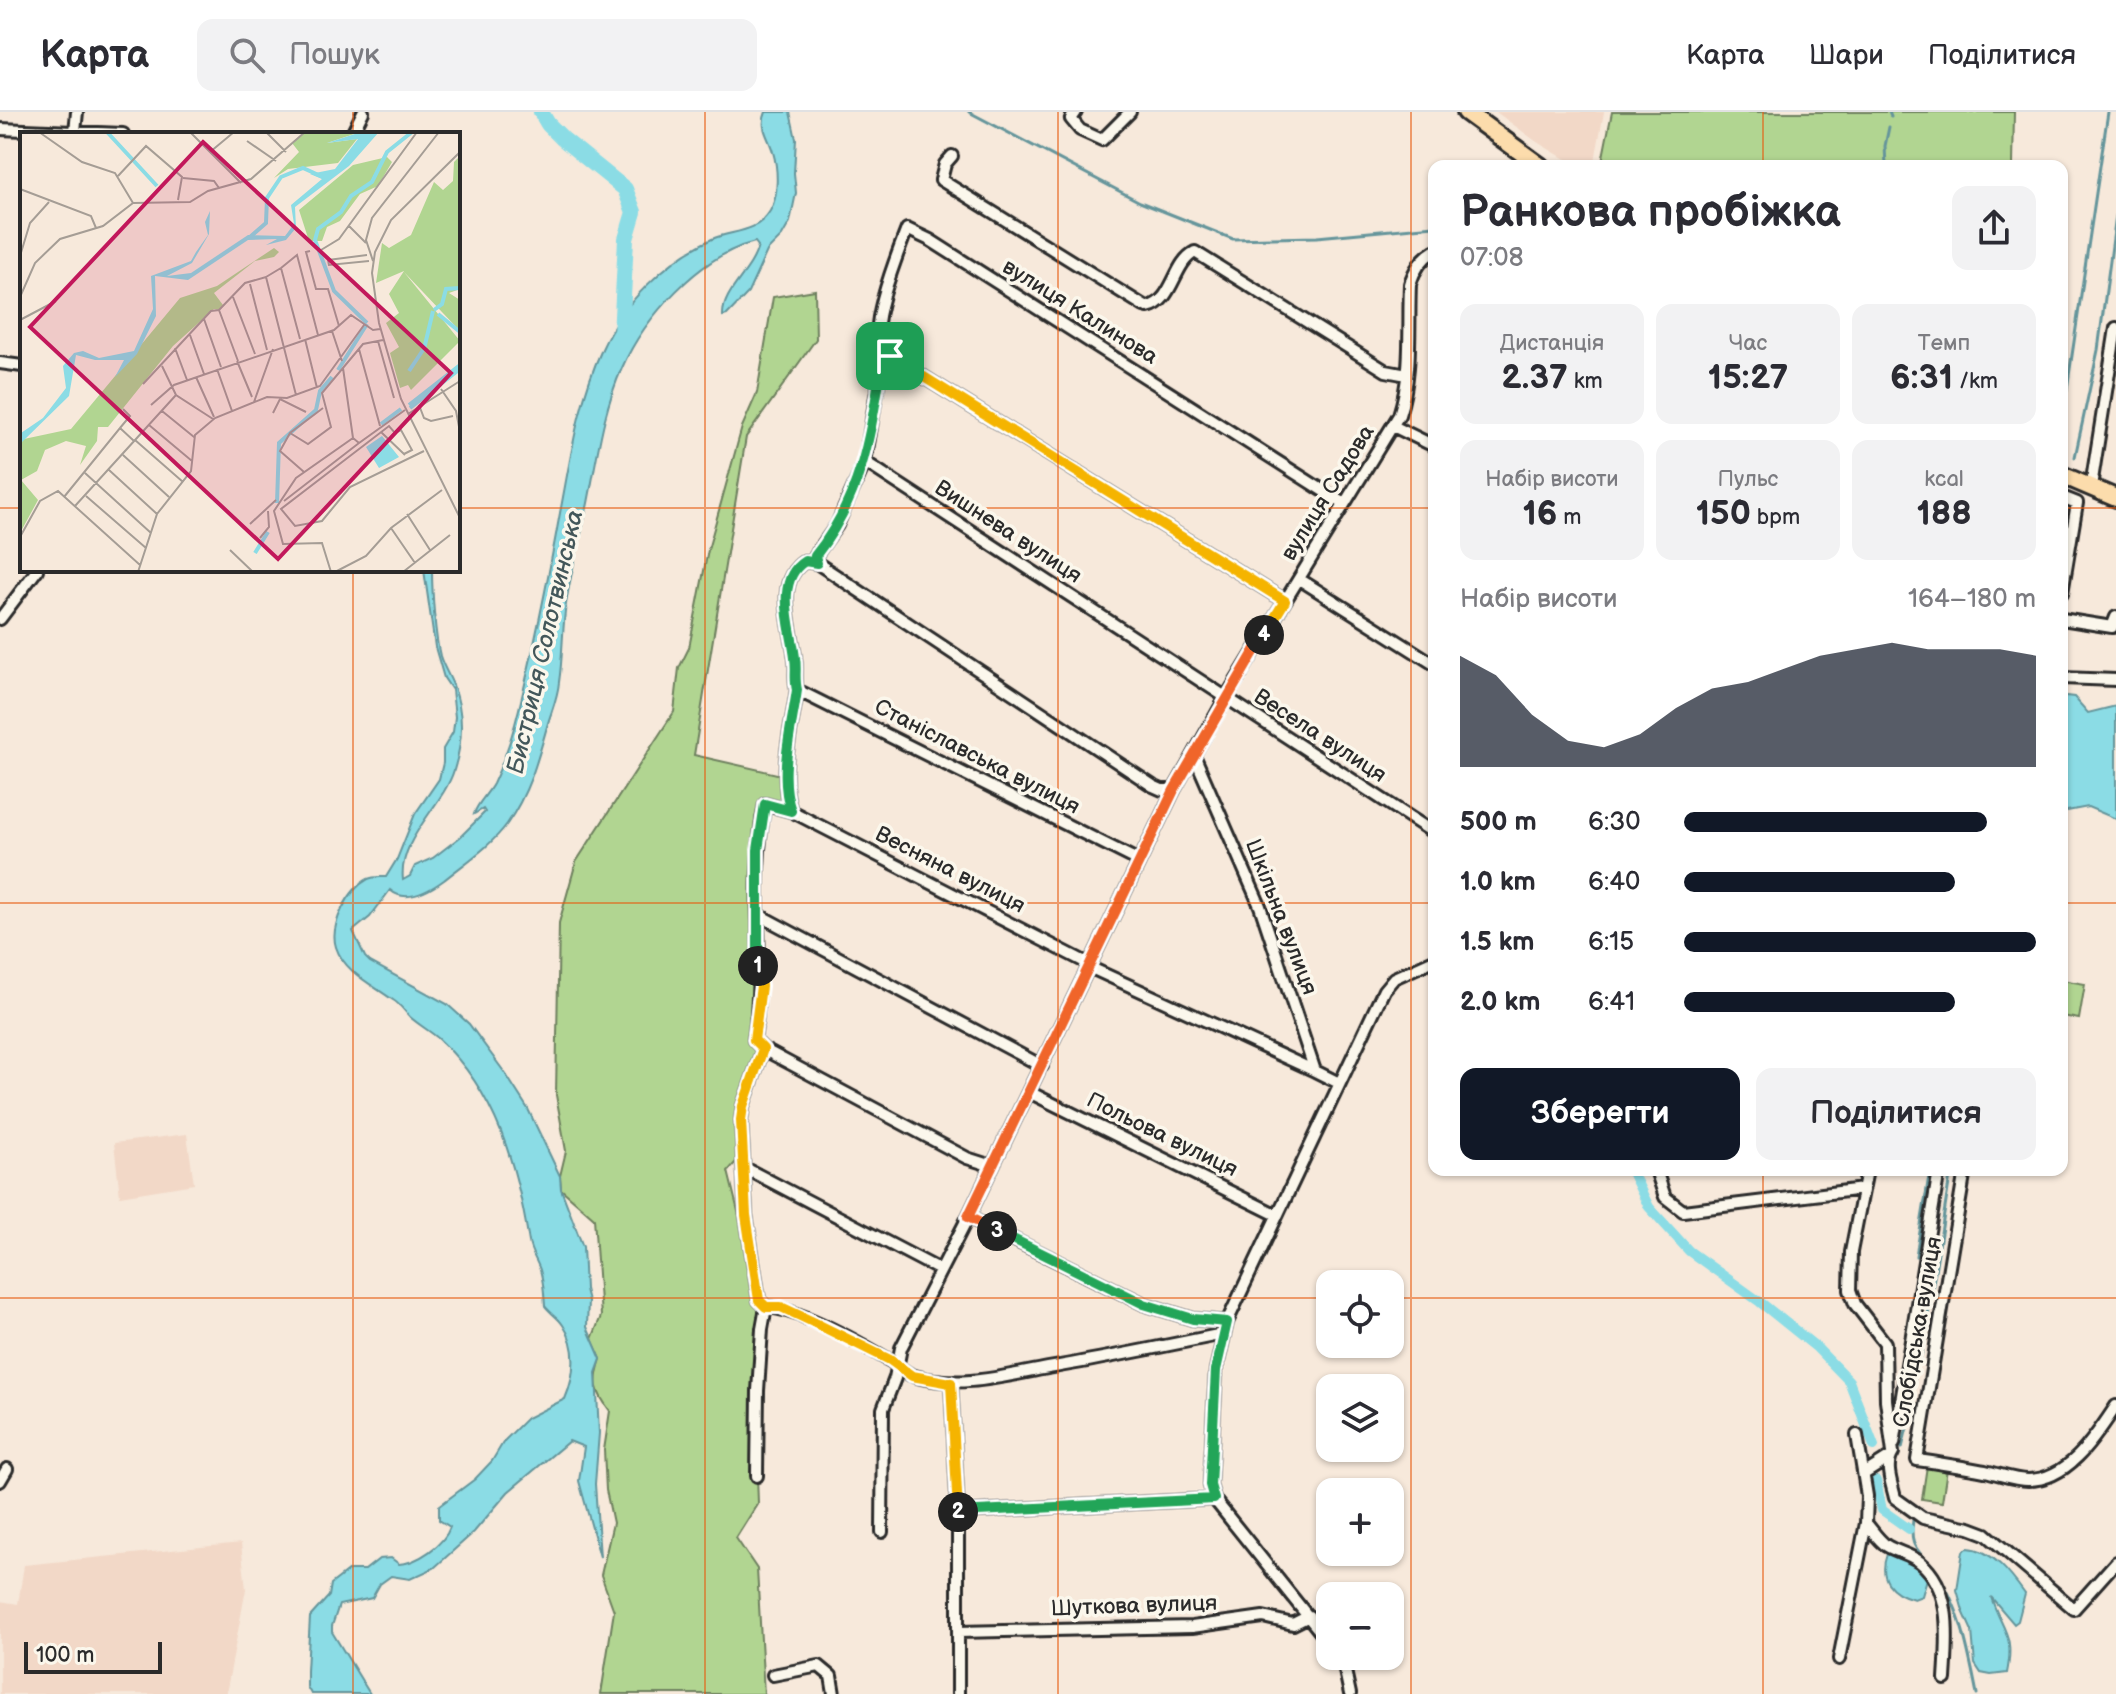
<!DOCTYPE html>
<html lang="uk">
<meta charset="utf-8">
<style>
body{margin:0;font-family:"Balsamiq Sans",sans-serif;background:#f2f2f3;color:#2b2b33;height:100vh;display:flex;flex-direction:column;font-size:30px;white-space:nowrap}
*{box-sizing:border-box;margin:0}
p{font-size:26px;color:#7c7c81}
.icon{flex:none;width:44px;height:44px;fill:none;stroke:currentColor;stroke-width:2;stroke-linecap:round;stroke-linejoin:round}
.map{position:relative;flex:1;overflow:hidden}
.sheet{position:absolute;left:1428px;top:48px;width:640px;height:1016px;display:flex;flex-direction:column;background:#fff;border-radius:16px;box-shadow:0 2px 6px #0004}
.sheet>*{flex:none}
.tools{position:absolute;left:1316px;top:1158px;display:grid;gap:16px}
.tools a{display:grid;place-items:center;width:88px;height:88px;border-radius:16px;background:#fff;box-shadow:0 2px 6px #0004;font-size:40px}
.scale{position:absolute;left:24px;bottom:20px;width:138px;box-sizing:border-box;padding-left:8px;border:4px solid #2b2b2b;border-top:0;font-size:22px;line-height:28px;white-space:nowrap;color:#2b2b2b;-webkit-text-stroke:6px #fbf7ec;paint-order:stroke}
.pin{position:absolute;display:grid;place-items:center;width:68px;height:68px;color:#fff;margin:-34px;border-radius:16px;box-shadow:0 4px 12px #0006}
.km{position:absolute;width:40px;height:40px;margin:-20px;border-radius:50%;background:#222;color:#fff;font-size:22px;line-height:40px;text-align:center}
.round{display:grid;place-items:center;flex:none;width:84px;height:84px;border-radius:16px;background:#f2f2f3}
.headline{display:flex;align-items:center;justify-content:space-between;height:136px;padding:0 32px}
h1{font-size:44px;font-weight:700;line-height:60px}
.figures{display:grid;grid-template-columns:repeat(3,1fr);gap:12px;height:136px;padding:8px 32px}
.figures div{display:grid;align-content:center;border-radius:16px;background:#f2f2f3;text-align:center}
.figures b{font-size:34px;font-weight:700}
.figures small{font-size:22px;font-weight:400}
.figures p{font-size:22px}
.chart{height:224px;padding:16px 32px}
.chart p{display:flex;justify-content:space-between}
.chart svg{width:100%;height:144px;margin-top:8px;fill:#111827;opacity:.7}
.cta{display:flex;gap:16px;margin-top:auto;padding:16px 32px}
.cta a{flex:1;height:92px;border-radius:16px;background:#111827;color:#fff;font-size:32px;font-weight:700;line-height:92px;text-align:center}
.cta a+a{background:#f2f2f3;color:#2b2b33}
ul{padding:0 32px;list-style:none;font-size:26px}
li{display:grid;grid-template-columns:128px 96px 1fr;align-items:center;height:60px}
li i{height:20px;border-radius:10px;background:#111827}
header{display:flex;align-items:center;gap:48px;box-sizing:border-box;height:112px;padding:0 40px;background:#fff;border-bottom:2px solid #e1e1e2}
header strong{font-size:38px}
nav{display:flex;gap:44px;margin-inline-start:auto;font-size:28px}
.search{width:560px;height:72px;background:#f2f2f3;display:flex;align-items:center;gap:20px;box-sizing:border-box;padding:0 28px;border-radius:16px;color:#7c7c81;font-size:30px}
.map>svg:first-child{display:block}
.built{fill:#f2d8c7}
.green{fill:#b1d591;stroke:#6e805e;stroke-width:2}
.water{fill:#8bdce5;stroke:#65959b;stroke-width:2}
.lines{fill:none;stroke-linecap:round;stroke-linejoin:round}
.stream{stroke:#65959b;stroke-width:3}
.canal{stroke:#8bdce5;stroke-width:10}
.river{stroke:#8bdce5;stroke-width:16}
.street-casing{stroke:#2b2b2b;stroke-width:16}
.primary-casing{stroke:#2b2b2b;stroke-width:22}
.street{stroke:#fbf7ec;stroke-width:10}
.primary{stroke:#fcdcac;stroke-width:16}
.split-1-casing{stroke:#fff;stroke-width:16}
.split-2-casing{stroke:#fff;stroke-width:16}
.split-3-casing{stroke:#fff;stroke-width:16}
.split-4-casing{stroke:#fff;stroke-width:16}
.split-5-casing{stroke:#fff;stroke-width:16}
.split-1{stroke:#22a559;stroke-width:10}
.split-2{stroke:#f5b400;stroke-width:10}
.split-3{stroke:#22a559;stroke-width:10}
.split-4{stroke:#f0652b;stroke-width:10}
.split-5{stroke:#f5b400;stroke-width:10}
.grid{fill:none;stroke:#e8590c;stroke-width:2;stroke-opacity:0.55}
.labels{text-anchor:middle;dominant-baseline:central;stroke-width:7;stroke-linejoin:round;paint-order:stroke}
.street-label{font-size:22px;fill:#2b2b2b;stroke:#fbf7ec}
.water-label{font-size:24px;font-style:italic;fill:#43575a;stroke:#fbf7ec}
.inset-river{fill:none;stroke:#8bdce5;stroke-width:4}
.inset-road{fill:none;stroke:#a59d95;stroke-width:2}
.view{fill:#c2185b;fill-opacity:0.15;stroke:#c2185b;stroke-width:4}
.inset-edge{fill:none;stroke:#2b2b2b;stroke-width:4}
</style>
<header>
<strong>Карта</strong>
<div class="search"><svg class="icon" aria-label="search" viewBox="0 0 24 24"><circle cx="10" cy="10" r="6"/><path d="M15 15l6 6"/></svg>Пошук</div>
<nav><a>Карта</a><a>Шари</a><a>Поділитися</a></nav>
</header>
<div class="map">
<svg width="2116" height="1582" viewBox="0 0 2116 1582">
<rect width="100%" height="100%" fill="#f7e9db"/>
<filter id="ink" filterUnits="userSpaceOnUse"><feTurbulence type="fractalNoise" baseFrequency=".0125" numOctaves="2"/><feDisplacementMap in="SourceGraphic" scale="16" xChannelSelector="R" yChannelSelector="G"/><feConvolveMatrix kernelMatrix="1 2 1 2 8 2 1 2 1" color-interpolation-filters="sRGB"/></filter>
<g filter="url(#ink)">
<path class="built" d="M1496,0H1604L1594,54H1577L1537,30Z
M187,1022L194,1072L120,1084L114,1031Z
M241,1431L246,1477L226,1582H0V1489L18,1492L24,1453Z"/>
<path class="green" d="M1612,0H2014L2013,54H1618L1602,50Z
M815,178L816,227L746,325L694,643L786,664L791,699L765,692L754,928L763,937L743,994L742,1043L728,1059L754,1164L766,1195L757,1363L758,1391L736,1426L757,1457L764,1582H601L614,1499L601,1463L613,1411L606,1378L604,1338L610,1299C595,1279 593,1271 601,1247L592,1227L601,1204L594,1106L561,1077L560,1064L566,1039L556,983L559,811L576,750L674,600L679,556L689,536L708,438L742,315L757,281L773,185Z
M2062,868L2085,872L2079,907L2062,904Z
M1927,1354L1947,1357L1942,1390L1922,1387Z"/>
<path class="water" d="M766,0H790L796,27L794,61L796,81L790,110L782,124L767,139L748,181L727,203L723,204C722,179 752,160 758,134L755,130C700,143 644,206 622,256C603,298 597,346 588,391C581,424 571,458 566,492C562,518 563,544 559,570C558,584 552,598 548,611C538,647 529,681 507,712C491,734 465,751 444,768C429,779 406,792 390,778L370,805L353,819L365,845L370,850L447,892L469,912L505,961L528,997L560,1064L561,1077L583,1135L585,1177L588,1189L587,1215L601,1247L596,1261L599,1321L595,1372L600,1445L579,1369L584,1335L569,1329L508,1380L474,1420L434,1456L410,1467L391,1464L380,1472L372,1486L339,1493L332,1514V1520L370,1582H311L307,1575V1559L310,1505L329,1484L331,1472L349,1458H365L379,1447L391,1446L399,1452C417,1451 444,1433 450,1415L439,1408V1394L475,1367L492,1349L504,1329L527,1306L565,1287C575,1264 578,1235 563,1213C558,1205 550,1201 545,1194C544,1182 544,1171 540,1158C537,1149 530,1139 529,1130C517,1055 497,981 439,927C430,919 419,913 410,905C404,899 400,892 393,888C373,873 344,860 336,835C329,813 349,777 368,767C374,764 381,765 386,765L397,747L415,702L439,667L443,651V637L453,620L455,605L452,578L444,566L435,535L424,458H432C432,480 435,524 440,544C443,554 449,563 453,573C464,600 463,629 454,658C443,694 398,727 403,768L410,764L415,754L433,746L460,725L485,700L483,697L474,702C477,691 487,683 493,672C504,649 513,622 519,597C535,532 548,467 560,401C571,344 578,290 602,237C622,192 667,147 712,127C733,118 756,122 770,99C779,84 778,56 773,40C769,25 759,16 766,0Z
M2066,584L2074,585L2088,601L2116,594V707L2088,695L2062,700V586Z
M1968,1436C1992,1437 2012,1464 2025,1482L2018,1509L2014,1512L1991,1485C2002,1519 2015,1521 2007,1561L1991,1563L1981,1561L1975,1552L1972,1519L1963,1499L1957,1478L1963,1439Z
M1900,1439L1928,1463L1922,1484L1914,1487C1891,1481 1878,1467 1887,1442Z"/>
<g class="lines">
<path class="stream" d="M969,0L1140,90L1233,127L1317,125L1434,114
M1889,0L1891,5
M1886,54L1885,34L1889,15
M2062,311L2108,0
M2075,345L2098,238L2116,104
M1916,1144L1930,1058
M1902,1336L1911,1299L1915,1257L1922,1241L1951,1058
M1913,1408C1909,1436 1917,1436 1932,1456
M1937,1462C1961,1495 1969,1543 1977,1582"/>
<path class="canal" d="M1631,1058L1649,1095L1689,1139L1760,1190L1816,1235L1849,1269L1874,1334
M1876,1369L1882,1398L1909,1417"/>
<path class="river" d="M541,0L548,12L563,27L625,77L634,100L626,127L621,224"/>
<defs>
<path id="street" d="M1076,0L1071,7L1080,18L1102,28L1130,0
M0,17L123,22
M75,20L77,0
M352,22L363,0
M952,44L945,52L941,68L1144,194L1148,195C1174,189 1173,151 1195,140L1386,259L1407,263
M890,244C884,238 878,232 878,222C875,200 898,140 907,117L930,128L1344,392
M0,251L22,254
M1393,314L1434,334
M865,350L881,255L885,246L890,244L1285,489
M2092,368L2116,216
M2062,385L2077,391L2062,481
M817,451L815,444L837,413L865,350L1434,721
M1299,467L1434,552
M0,507L37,458
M2062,507L2112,515L2116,505
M2062,566L2116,568
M797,578L1139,749
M1194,643L1260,794L1315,959L1339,971
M791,699L1091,853
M759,803L1042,954
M1089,855L1315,959
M763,937L967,1046L992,1054
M1029,980L1277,1103
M745,1056L940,1158
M1656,1058L1665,1085L1683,1099L1863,1077
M1867,1058L1851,1140L1850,1178L1855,1192L1885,1231L1886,1288L1893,1341C1884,1354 1892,1372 1895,1386L1923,1406L1970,1416L1986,1422L2074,1497L2116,1450
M1965,1058L1917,1348C1940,1351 1962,1355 1985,1359C2000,1362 2013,1368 2028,1368C2069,1368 2096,1324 2116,1294
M968,1105L1144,1192L1193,1207L1227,1210
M766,1195L759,1188L746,1103L741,1008L743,994L763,937L754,928C766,850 749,770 765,692L791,699C778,662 792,615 797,578C794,566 797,557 795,546C792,516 773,469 805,449L817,451L1153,674L1162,678H1174
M766,1195C797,1196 860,1231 889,1248C898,1253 904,1261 914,1264C959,1277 1004,1264 1048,1256C1107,1246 1165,1234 1223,1222
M951,1271L958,1400V1582
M1894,1332L1939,1058
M1864,1362L1889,1346
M757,1364L758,1279L762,1217L766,1195
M0,1369L7,1357
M958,1400L1214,1387
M1866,1411C1872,1418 1879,1429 1887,1434C1897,1440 1910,1442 1920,1450C1954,1478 1947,1529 1945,1567
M882,1420L883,1297L895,1266L901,1236L968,1105L1174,678L1225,587L1399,303C1413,261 1408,215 1410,172C1414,158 1421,147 1434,139
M958,1520L1192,1515L1263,1505L1293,1512L1309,1504
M1330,1532L1214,1387L1210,1373L1216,1258L1227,1210L1384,878L1394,866L1434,848
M1338,1544L1344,1554L1350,1582
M1839,1547L1866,1411L1867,1384L1857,1323
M773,1563L819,1554L831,1564L834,1582"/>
<path id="primary" d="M1466,0L1540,54
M2062,363L2116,386"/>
</defs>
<use href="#street" class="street-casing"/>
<use href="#primary" class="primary-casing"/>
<use href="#street" class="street"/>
<use href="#primary" class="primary"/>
</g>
</g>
<g class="lines" filter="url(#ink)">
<defs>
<path id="split-1" d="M758,854V738L765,692L791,699C778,662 792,615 797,578C794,566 797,557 795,546C792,517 773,469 805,449L817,451L815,444C860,388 871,324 881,255L885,246L890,244"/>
<path id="split-2" d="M758,854L761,874L754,928L763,937L743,994L741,1008L746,1103L759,1188L766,1195H781L811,1209L890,1248L912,1264L951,1271L958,1400"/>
<path id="split-3" d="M958,1400L1214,1387L1210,1373L1216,1258L1227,1210L1193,1207L1144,1192L997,1119"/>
<path id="split-4" d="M997,1119L968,1105L1174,678L1264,523"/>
<path id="split-5" d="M890,244L1285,489L1264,523"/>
</defs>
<use href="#split-1" class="split-1-casing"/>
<use href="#split-2" class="split-2-casing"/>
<use href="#split-3" class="split-3-casing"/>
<use href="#split-4" class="split-4-casing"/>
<use href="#split-5" class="split-5-casing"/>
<use href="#split-1" class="split-1"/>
<use href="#split-2" class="split-2"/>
<use href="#split-3" class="split-3"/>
<use href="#split-4" class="split-4"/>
<use href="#split-5" class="split-5"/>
</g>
<path class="grid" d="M353,0V22M705,0V1582M1058,0V1582M1411,0V1582M1763,0V54M0,396H22M458,396H1434M2062,396H2116M353,458V1582M0,791H1434M2062,791H2116M1763,1058V1582M0,1186H1330M1390,1186H2116"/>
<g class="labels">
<g class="street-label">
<text transform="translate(1080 200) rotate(32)">вулиця Калинова</text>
<text transform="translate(1328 381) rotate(-58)">вулиця Садова</text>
<text transform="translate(1008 420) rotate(33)">Вишнева вулиця</text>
<text transform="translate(1320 624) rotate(33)">Весела вулиця</text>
<text transform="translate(977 645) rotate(27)">Станіславська вулиця</text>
<text transform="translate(950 758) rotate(27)">Весняна вулиця</text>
<text transform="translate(1281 805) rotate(69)">Шкільна вулиця</text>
<text transform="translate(1162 1023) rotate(26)">Польова вулиця</text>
<text transform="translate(1918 1220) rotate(-80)">Слобідська вулиця</text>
<text transform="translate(1134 1494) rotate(-2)">Шуткова вулиця</text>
</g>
<g class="water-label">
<text transform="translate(545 530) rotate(-77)">Бистриця Солотвинська</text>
</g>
</g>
<g transform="translate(20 20)">
<rect width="440" height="440" fill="#f7e9db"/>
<path d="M285,0H340L307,11L337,7L318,31L268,37L254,46L279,20L272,11ZM440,24V157L429,161L440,168V199L384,140L440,209L391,258L388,253L380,256L370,221L379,215L366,191L379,181L369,162L384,139L356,151L362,111L369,116L391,103L414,50L423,58L433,49L434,30ZM367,25L372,30L358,54L340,62L320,89L307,95L302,109H289L279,78L333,33ZM254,116L259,120L254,125L235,129L194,161L203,173L199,178L194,177L153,214L88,295H78L77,309L60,333L66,314L46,309L25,318L17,339L1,348L18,368L0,401V312L4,307L51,297L160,166L197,154Z" fill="#b1d591"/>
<path d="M341,0H359L329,34L275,75L276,96L266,108L246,113L257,107L228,108L168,148L135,144L136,184L117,222L95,245L104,228H75L56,223L49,264L0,312L1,301L23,286L46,256L43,234L54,221L63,219L79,226L114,219L133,177L131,144L171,129L176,120L188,103L185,90L190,79L189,102L172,131L147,144L171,141L228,103L265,104L274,92L271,73L302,47L290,42L315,37L338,7L307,11ZM362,304L379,325L359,336L346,315Z" fill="#8bdce5"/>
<path class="inset-river" d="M87,0L137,54M230,105L246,91L247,66L261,45L283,36L305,46M414,178L422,172L426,157L440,156M418,182L440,200M347,191L314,159L295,108L298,97L321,80L331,64L352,50L367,20L392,0M404,217L413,179M318,238L347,192M389,239L403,218M389,273L440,233M390,276L440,237M361,292L381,277M257,371L259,311L296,278L300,259L312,245M235,421L248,400"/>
<path class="inset-road" d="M19,0L62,30L95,41L113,71M170,0L221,51M246,0L266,20M227,9L256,29M190,20L214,0M440,20L371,88L355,120L352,141L359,191L381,267L440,386M98,44L126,14L162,45L158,68M163,46L194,49L199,56M0,57L71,84L76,96M329,94L346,111M301,118L319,107L397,0M290,119L286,120L296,157H308L319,194M0,124L10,91L29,70M308,128L309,133L349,129M308,128L347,123M353,129L346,108L352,86L419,0M261,136L277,123L298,203M246,145L261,136L280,207M230,152L247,218M0,165L15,131L40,107L83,94L113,71L170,70L188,59L231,47L285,0M213,165L235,222M199,178L218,229M184,187L201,235M0,188L36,169M312,199L322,229M170,203L184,242M285,207L297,256M358,209L374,266M155,216L167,248M339,217L360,294M217,229L232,265M142,234L156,263L193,287M323,236L333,306M197,237L212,279M176,245L194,285M123,252L191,179L199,178L225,151L246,145L276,263M421,257L436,279L440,300M234,270L253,217M131,273L154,253L314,198L331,183L353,198L360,197M399,273L404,286L411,289L433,284M142,279L174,305M253,281L260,267L286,280M388,282L440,249M129,293L172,329M100,296L110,284L103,277M361,300L385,323M270,301L288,312L311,295L302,261L343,212L363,208M115,308L163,350M384,322L392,318L381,298L375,301L369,294L261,377L275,394L302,389L330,355L404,319M103,323L149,365M89,338L137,382M284,340L260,319L270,301L303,276M65,341L131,401M66,364L126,416M44,365L100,296L114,309M264,369L339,311M55,374L156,263M387,382L410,418M230,392L256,368M371,396L395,431M0,405L20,369L38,359L120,433M240,406L249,395L248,379M210,418L233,440M118,440L137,382L171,339L175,303L195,286L247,265L267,266L300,254L344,193M311,440L302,411L263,412L254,379L276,346L333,306L339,311L385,278M315,440L346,424L371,396L422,358M383,440L430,403"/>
<path class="view" d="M183,10L431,241L258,427L10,195Z"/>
<rect width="440" height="440" class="inset-edge"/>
</g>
</svg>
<div class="tools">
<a><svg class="icon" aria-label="locate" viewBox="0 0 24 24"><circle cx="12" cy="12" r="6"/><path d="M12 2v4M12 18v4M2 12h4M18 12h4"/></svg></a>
<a><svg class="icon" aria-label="layers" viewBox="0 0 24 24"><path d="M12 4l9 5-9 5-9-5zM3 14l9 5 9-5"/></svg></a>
<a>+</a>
<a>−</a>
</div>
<div class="scale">100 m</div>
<div class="pin" style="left:890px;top:244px;background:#1e9e55"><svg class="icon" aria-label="arrive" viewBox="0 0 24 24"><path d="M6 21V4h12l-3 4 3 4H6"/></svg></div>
<b class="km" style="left:758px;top:854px">1</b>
<b class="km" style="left:958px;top:1400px">2</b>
<b class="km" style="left:997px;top:1119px">3</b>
<b class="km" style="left:1264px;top:523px">4</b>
<section class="sheet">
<div class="headline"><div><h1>Ранкова пробіжка</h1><p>07:08</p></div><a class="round"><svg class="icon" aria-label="share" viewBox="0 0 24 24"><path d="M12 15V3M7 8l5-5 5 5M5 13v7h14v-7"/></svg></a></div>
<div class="figures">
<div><p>Дистанція</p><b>2.37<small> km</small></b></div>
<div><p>Час</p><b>15:27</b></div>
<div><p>Темп</p><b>6:31<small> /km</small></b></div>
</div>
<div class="figures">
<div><p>Набір висоти</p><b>16<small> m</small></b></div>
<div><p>Пульс</p><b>150<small> bpm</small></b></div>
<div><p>kcal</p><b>188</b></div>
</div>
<div class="chart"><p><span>Набір висоти</span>164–180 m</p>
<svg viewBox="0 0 160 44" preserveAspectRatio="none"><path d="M0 44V10L10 16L20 28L30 36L40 38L50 34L60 26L70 20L80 18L90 14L100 10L110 8L120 6L130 8L140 8L150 8L160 10V44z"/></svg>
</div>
<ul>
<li><b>500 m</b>6:30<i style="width:86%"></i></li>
<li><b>1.0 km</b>6:40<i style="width:77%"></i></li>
<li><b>1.5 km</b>6:15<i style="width:100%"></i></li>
<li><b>2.0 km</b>6:41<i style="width:77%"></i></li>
</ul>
<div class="cta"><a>Зберегти</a><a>Поділитися</a></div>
</section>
</div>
